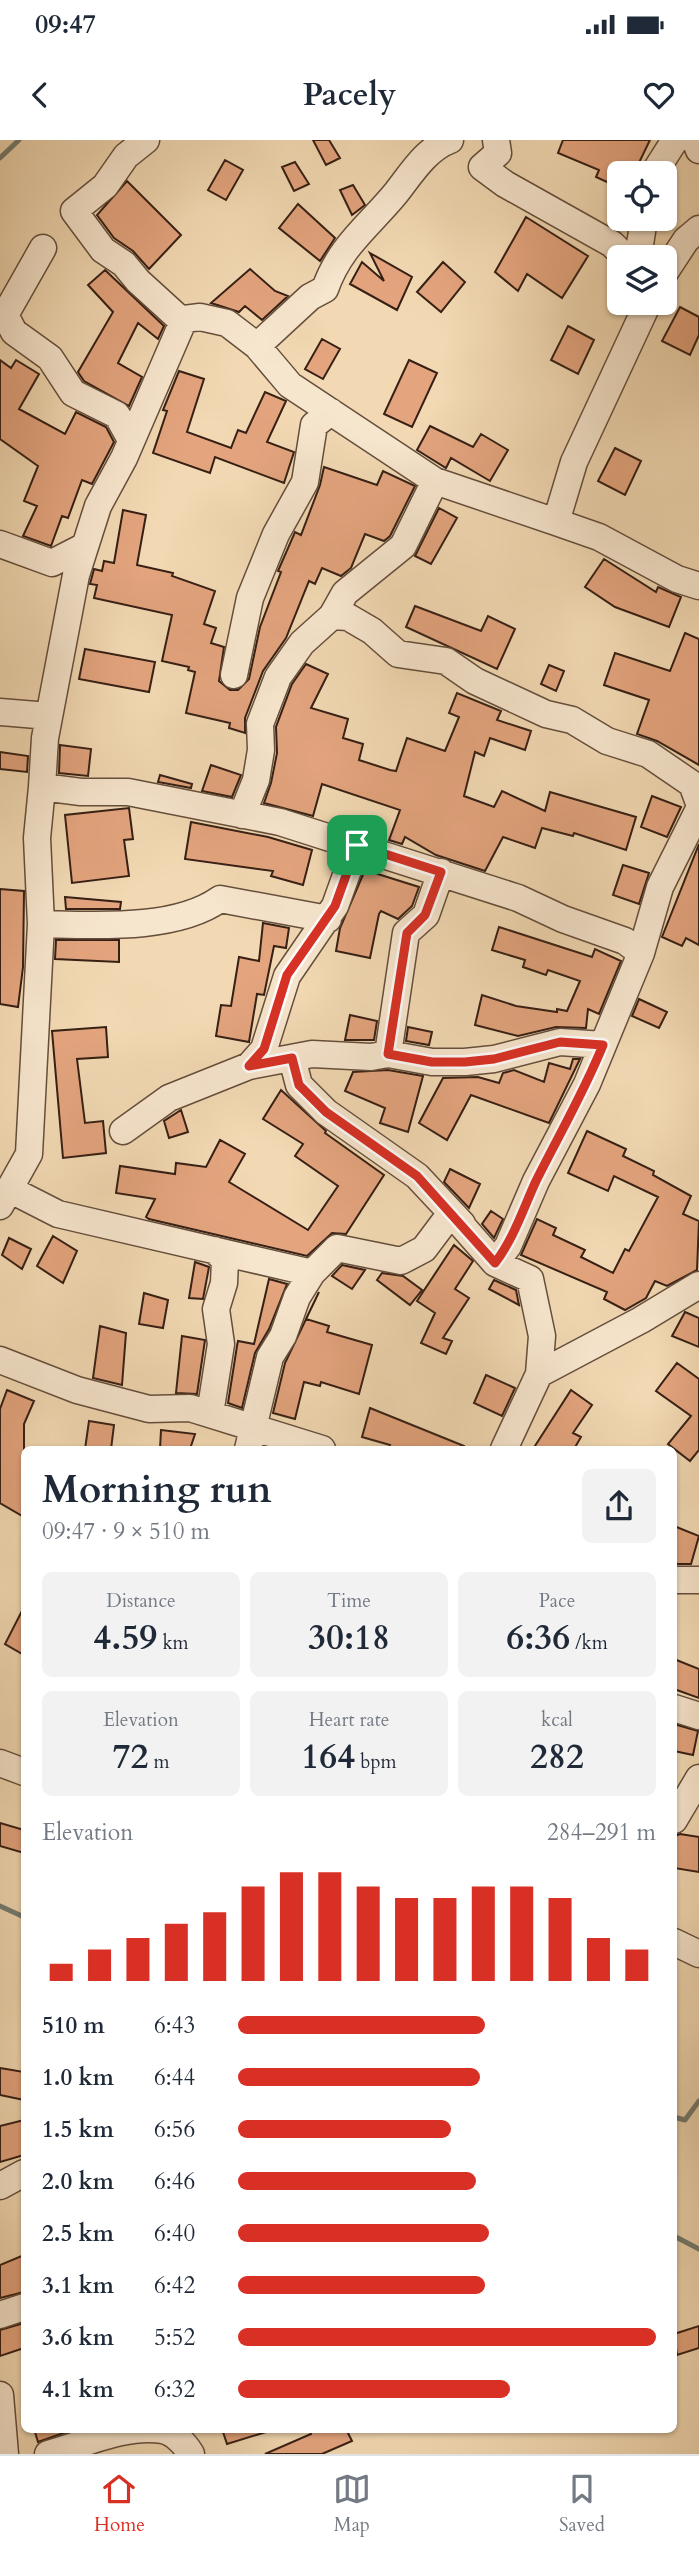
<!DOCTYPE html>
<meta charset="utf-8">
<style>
body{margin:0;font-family:Cardo,serif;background:#f2f2f3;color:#1f2937;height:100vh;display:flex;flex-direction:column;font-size:26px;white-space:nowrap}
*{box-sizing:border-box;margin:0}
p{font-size:23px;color:#747a83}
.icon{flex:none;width:38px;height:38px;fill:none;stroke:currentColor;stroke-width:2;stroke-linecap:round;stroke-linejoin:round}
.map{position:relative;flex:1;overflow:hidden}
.panel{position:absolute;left:21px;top:1306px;width:656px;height:987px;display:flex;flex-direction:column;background:#fff;border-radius:10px;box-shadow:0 2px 5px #0004}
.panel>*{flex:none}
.controls{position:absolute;left:607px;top:21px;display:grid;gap:14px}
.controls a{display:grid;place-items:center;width:70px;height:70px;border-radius:10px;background:#fff;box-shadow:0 2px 5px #0004;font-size:35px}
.pin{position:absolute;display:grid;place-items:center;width:60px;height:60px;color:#fff;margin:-30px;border-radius:14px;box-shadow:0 4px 10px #0006}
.round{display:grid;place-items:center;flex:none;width:74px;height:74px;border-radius:10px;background:#f2f2f3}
.head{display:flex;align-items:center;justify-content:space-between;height:119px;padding:0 21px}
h1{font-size:38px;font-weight:700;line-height:52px}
.figures{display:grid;grid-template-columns:repeat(3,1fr);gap:10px;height:119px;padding:7px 21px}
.figures div{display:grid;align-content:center;border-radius:10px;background:#f2f2f3;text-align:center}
.figures b{font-size:35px;font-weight:700}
.figures small{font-size:19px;font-weight:400}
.figures p{font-size:19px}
.chart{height:196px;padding:14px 21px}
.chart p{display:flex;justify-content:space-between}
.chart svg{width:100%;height:126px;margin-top:7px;stroke:#d93025;stroke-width:6}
ul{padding:0 21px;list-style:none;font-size:23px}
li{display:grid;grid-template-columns:112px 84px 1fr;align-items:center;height:52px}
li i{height:18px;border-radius:9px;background:#d93025}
.status{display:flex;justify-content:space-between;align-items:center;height:49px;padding:0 35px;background:#fff;direction:ltr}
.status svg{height:19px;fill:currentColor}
header{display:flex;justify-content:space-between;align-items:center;height:91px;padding:0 21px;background:#fff;font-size:32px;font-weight:700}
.tab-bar{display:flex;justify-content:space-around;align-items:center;height:98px;border-top:2px solid #e0e1e3;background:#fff;font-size:19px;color:#747a83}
.tab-bar a{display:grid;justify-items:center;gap:4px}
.tab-bar .selected{color:#d93025}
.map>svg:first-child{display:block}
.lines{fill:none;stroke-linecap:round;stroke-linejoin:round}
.stream{stroke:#737c72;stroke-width:5}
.building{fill:#e3a47e;stroke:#361f14;stroke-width:2}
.minor-casing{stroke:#654e3c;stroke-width:29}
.minor{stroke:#f7e6ce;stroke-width:26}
.route-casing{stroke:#fff;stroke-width:14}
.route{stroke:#d93025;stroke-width:9}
</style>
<div class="status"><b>09:47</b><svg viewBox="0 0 49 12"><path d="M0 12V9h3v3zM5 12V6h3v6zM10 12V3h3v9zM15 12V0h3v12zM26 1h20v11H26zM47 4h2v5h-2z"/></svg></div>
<header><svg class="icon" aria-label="back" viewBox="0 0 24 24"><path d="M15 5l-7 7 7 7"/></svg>Pacely<svg class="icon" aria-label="heart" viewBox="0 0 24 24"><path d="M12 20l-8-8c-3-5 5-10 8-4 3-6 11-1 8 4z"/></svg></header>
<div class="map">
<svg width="699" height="2314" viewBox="0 0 699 2314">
<rect width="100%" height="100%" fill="#f2d9b3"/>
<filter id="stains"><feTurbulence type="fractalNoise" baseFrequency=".00286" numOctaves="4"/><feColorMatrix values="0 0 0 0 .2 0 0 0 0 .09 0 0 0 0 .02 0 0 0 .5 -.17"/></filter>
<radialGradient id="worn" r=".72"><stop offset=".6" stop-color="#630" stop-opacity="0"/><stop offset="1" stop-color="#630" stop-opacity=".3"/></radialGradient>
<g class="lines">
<path class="stream" d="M0,18L19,0
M0,1766L24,1777
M674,1977L685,1980L699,1961
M674,2096L699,2109"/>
</g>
<path class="building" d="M313,0H329L340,18L326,25Z
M563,0H650L634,33H620V48L596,37L599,30L558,13Z
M225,20L243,30L226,60L208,50Z
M295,22L309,44L294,51L282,27Z
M127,41L181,95L149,129L133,111L114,98L97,75Z
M353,45L365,65L352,75L340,50Z
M298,64L335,98L320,121L279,88Z
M526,77L588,116L562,158L527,134L518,151L495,132Z
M370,113L412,137L397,170L350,144L362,122L384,141Z
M443,122L465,142L441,172L417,152Z
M250,129L275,151L288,156L262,180L245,166L239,172L211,163Z
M105,130L164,186L158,199L138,183L118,223L142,237L129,266L84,241L78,232L113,172L88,145Z
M680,167L699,177V195L690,215L662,201Z
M568,186L594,200L578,234L551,220Z
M322,199L340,209L323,239L305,229Z
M0,220L11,228L16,220L39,234L19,269L65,294L76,272L106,287L114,302L92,344L82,340L68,378L62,376L51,406L23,396L37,366L24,361L38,326L0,299Z
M409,220L437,233L412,287L384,274Z
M179,231L204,239L187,292L231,308L238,290L246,293L265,252L286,261L267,302L294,312L284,343L215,317L210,333L153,313L167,271L163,270Z
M430,286L473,307L481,294L508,310L490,341L451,318L446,328L417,310Z
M615,308L641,321L625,355L598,341Z
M324,327L377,345L383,331L415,346L390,396L384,401L365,394L351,428L341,436L322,428L315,444L309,441L286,498L263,531L245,578V593L229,588L230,583L186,573L195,532L188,530L189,527L162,521L172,475L94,458L97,445L90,444L94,429L102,431L104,421L114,423L123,370L146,375L137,425L173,433L172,436L215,451L204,484L216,488L211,503L224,507L219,541L230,550H238L249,539L260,487L281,432L278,431L295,392L301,395L320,345Z
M439,368L457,378L431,424L415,416Z
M604,419L656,452L658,447L681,457L669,487L615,467L585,447Z
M415,466L481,491L488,476L515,489L497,529L406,487Z
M685,493L699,499V625L657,601L637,594L649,560L604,545L615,513L670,531Z
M85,509L155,522L149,552L79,539Z
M306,524L328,534L311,568L348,579L343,598L363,604L359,620L390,630L396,631L407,598L445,611L459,577L449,573L457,553L501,571L497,580L531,591L525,610L490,598L484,616L475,612L464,656L494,667L502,651L545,671L550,652L636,677L626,710L574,693L573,696L542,688L535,708L503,697L485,731L436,715L405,697L402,704L389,700L400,670L322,644L313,676L264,663L271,643L277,613L276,587L292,544Z
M549,525L564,531L556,551L541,544Z
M60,605L91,609L88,636L59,633Z
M0,612L28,616L27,632L0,629Z
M211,625L241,635L232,657L202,651Z
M160,635L192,644L191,648L158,642Z
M652,656L681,667L667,697L641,687Z
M129,668L133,699L124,700L129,736L72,743L65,675Z
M191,682L268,697L312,710L303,745L271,736L273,731L185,719Z
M699,704V805L686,798L682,806L662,797Z
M623,725L649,733L639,764L613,755Z
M365,730L419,747L412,766L398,779L381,771L379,774L370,818L336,811L340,788Z
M0,749L24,751L23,827L18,867L0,864Z
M65,757L121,762L120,769H66Z
M263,783L289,788L286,808L274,806L264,855L257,854L249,902L216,896L221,865L231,866L239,817L259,821Z
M499,787L592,817L595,809L621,821L599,874L588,869L586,888L556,887L518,896L475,885L482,855L516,866L557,872V869L567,871L580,841L548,830L546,835L523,827L525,820L492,810Z
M56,800H119V822L55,819Z
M639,859L667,872L659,888L632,876Z
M350,875L377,881L374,900H345Z
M106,887L108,917L77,919L85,983L103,981L106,1013L63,1018L52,891Z
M408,887L432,892L429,905L406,901Z
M573,919H580L549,983L471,955L447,1000L419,983L443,938L478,937L499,943L503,933L514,930L544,942L549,923L570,929Z
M388,930L423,936L408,992L380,983L385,968L345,951L353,932Z
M281,950L326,991L325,993L384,1035L346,1094L332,1093L307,1116L149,1079L146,1077L155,1059L116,1053L120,1026L175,1034L176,1023L206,1027L220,1000L245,1014L229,1042L308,1090L338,1046L295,1016L303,1004L263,979Z
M181,970L188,992L169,998L164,981Z
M587,991L626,1009L623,1016L654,1031L653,1035L691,1056L683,1074L699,1081L697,1130L667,1146L655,1141L646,1158L625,1170L604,1159L607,1152L521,1115L537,1079L556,1088L553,1095L585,1110L581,1117L613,1133L625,1109L629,1111L658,1057L614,1036L608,1051L568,1033Z
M450,1029L480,1044L469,1068L444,1042Z
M491,1071L503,1079L494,1098L482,1084Z
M53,1096L77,1111L63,1143L37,1126Z
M9,1098L31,1109L22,1129L2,1115Z
M454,1105L473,1121L455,1149L469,1158L443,1198L452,1201L446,1214L421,1203L435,1173L417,1161Z
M195,1122L209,1127L203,1159L189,1158Z
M342,1125L365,1130L352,1149L332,1136Z
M382,1133L403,1136L422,1150L410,1165L377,1140Z
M269,1139L287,1144L269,1189L255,1213L242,1268L228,1263L237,1206L238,1201L254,1204Z
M494,1140L516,1150L519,1165L489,1149Z
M319,1152L306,1179L329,1186L327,1192L372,1205L359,1254L321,1242L320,1246L304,1242L295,1279L273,1273L285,1223Z
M144,1153L168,1160L163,1188L139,1184Z
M685,1172L699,1178V1207L672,1196Z
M100,1186L126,1193L122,1245L93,1238Z
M182,1196L205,1200L197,1254L176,1253Z
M677,1223L699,1239V1310L690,1321L668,1304L691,1276L656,1251Z
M486,1235L515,1248L502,1276L474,1263Z
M7,1250L34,1261L24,1284V1377L0,1363V1269Z
M571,1250L592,1265L573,1293L581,1297L574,1309H533Z
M370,1268L464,1306V1309H389L390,1305L362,1297Z
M89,1281L114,1285L111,1309H85Z
M161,1290L195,1294L190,1309H160Z
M674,1386L699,1396L691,1424H674Z
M24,1467V1515L5,1504Z
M674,1519L699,1529V1558L674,1549Z
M674,1584L698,1591L693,1615L674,1611Z
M0,1683L24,1690V1713L0,1706Z
M680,1694L699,1697V1732L674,1728L675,1696Z
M0,1928L24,1932V1960L0,1955Z
M24,1980V2015L0,2022V1986Z
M24,2115V2152L0,2158V2125Z
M24,2183V2208L0,2216V2190Z
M699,2186V2208L677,2215L674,2194Z
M34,2289H75L38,2302Z
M222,2289H265L266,2292L227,2304Z
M309,2289H346L352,2301L322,2314H265L311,2294Z"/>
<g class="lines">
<defs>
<path id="minor" d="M146,0L126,16L105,46L74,71L103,110L124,124L138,141L183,182
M496,0L498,13L482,27L505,44L612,104L625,117
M695,0L699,10
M654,33L675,0
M43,108L5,175L14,192L50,218L73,253L117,275L131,300
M638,117L644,79
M665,132L686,100L699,89
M257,206L310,157L325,149C340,106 368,87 396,53C411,34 426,9 450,0
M556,382L599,397L677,439L699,446
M0,404L52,423L85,406
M332,476L348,477L372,491L398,514L446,521L475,541L546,574L572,580L607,601L648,614L692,644L699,663
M234,535L250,458L276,394L305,342L314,285L331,272
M0,572L49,576
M42,647L45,598L76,435L98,366L124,318L184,179L200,177L227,183L257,206L290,245L435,341
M242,675L256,640L261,610L260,584L278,537L302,503L332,476L345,453L403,406L435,341L556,382L574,322L648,163
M41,784C95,785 175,791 220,759L328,779
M388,914L406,793L426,775L441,732
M292,918L299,945L326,972L417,1036L462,1084
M249,926L312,914L371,917L388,914L432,922H465L494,919L560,902L603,905
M123,991L169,958L249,926L264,909L287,836L335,766L357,705
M11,1050L58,1074L312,1133L337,1108L401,1121L424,1109L451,1073L495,1123L530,1139L542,1196L539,1234L504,1309
M0,1066L29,1014L41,784L37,698L42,647L81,652H128L280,682L518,758L563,779L625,801L641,813
M495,1123L508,1106L536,1041L587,944L641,813L660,747L699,669
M0,1220L77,1250L149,1269L190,1268L322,1309
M539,1234L641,1180L699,1145
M210,1274L221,1204L216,1169L224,1143L225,1120L214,1110
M248,1309L270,1217L283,1196L297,1157L312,1133
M674,1440H699
M674,1568L699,1576
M0,1623L24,1632
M674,1680L699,1638
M674,1802L699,1814
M0,2046L24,2033
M0,2175L24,2167
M0,2255L5,2314
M48,2314C82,2305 126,2284 162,2290C174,2292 185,2304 191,2314"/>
</defs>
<use href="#minor" class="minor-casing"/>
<use href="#minor" class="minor"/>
</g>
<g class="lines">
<defs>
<path id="route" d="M357,705L441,732L425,775L407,793L388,914L432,922H465L494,919L560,902L603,905C584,952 559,995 536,1041C523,1069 514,1098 495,1123L417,1036L326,972L299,945L292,918L249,926L264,909L287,835L335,766Z"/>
</defs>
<use href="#route" class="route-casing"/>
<use href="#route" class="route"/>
</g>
<rect width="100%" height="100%" filter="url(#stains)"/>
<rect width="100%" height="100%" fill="url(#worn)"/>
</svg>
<div class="controls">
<a><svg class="icon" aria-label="locate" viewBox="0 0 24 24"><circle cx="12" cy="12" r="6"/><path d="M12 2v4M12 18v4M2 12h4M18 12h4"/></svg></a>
<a><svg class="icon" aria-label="layers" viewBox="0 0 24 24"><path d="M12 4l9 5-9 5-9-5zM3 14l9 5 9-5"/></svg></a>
</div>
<div class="pin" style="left:357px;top:705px;background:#1e9e55"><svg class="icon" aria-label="arrive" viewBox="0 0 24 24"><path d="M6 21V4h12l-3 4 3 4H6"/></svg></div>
<section class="panel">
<div class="head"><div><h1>Morning run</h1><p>09:47 · 9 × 510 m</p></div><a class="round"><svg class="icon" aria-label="share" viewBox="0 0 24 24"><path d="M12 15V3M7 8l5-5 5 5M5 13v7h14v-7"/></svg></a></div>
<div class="figures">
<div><p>Distance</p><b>4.59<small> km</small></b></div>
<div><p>Time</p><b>30:18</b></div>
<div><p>Pace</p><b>6:36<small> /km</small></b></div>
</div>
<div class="figures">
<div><p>Elevation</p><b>72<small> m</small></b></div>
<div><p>Heart rate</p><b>164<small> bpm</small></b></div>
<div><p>kcal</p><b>282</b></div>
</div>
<div class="chart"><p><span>Elevation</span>284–291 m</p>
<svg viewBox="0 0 160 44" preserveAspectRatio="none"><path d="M5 44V38M15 44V33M25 44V29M35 44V24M45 44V20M55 44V11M65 44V6M75 44V6M85 44V11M95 44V15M105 44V15M115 44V11M125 44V11M135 44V15M145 44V29M155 44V33"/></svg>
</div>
<ul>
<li><b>510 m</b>6:43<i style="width:59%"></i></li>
<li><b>1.0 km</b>6:44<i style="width:58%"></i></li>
<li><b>1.5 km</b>6:56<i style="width:51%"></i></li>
<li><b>2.0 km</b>6:46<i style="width:57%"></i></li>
<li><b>2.5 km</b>6:40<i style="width:60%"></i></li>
<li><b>3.1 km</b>6:42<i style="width:59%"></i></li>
<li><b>3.6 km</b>5:52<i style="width:100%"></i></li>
<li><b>4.1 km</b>6:32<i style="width:65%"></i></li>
</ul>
</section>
</div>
<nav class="tab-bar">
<a class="selected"><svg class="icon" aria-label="home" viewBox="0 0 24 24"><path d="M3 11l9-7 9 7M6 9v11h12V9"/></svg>Home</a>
<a><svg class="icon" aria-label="map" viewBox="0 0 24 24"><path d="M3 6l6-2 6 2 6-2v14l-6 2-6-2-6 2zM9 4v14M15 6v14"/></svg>Map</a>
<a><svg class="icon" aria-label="saved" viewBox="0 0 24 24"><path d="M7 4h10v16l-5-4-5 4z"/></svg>Saved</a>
</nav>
